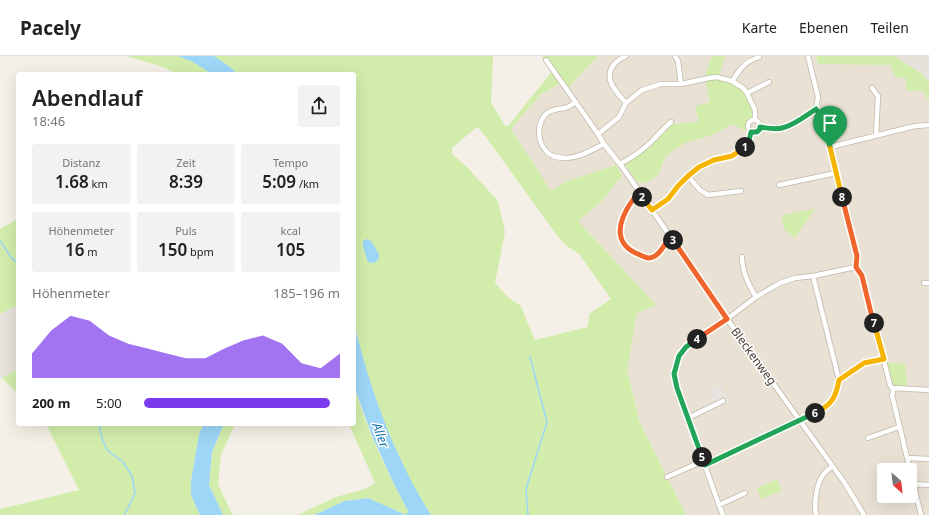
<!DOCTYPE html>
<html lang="de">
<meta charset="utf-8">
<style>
body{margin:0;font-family:"Noto Sans",sans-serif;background:#f2f2f2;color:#222;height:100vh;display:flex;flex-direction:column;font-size:15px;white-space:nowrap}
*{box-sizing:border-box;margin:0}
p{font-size:13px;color:#767676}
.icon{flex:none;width:22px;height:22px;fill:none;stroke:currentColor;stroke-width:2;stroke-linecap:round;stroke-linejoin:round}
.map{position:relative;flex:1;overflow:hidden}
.panel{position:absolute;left:16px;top:16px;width:340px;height:354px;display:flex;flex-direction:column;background:#fff;border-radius:4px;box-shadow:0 4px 16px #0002}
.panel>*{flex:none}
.needle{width:26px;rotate:152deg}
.buttons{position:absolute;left:877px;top:407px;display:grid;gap:8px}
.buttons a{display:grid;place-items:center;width:40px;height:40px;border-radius:4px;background:#fff;box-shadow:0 4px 16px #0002;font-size:20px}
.pin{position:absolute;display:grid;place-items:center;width:34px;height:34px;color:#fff;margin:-41px -17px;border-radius:50% 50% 50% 0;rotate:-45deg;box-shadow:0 0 4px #0007}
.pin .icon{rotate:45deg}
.km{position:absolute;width:20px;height:20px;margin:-10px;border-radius:50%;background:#222;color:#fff;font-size:11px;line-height:20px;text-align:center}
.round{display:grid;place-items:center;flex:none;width:42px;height:42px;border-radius:4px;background:#f2f2f2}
.overview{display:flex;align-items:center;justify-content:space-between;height:68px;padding:0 16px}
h1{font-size:22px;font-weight:600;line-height:30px}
.metrics{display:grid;grid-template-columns:repeat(3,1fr);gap:6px;height:68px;padding:4px 16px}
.metrics div{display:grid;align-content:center;border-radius:4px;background:#f2f2f2;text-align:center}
.metrics b{font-size:17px;font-weight:600}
.metrics small{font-size:11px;font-weight:400}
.metrics p{font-size:11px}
.chart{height:112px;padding:8px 16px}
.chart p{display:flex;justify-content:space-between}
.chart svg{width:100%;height:72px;margin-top:4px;fill:#7c3aed;opacity:.7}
ul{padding:0 16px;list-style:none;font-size:13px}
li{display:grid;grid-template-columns:64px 48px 1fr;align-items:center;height:30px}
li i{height:10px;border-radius:5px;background:#7c3aed}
header{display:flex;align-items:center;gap:24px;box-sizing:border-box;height:56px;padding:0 20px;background:#fff;border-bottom:1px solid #e0e0e0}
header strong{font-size:19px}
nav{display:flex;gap:22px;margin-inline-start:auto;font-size:14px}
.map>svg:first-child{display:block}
.residential{fill:#e9e2d4;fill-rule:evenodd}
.industrial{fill:#e7e1db}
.green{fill:#d2edab;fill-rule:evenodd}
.parking{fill:#e6e3df}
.water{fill:#9dd6f7}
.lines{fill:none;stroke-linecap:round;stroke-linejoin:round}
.stream{stroke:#9dd6f7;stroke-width:1.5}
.minor-casing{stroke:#c1b8a8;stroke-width:6}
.minor{stroke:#fff;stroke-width:4.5}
.split-1-casing{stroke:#fff;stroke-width:8}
.split-2-casing{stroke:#fff;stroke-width:8}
.split-3-casing{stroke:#fff;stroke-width:8}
.split-4-casing{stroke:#fff;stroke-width:8}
.split-5-casing{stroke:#fff;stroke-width:8}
.split-6-casing{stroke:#fff;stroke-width:8}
.split-7-casing{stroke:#fff;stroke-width:8}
.split-8-casing{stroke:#fff;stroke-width:8}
.split-9-casing{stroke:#fff;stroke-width:8}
.split-1{stroke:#22a559;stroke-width:5}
.split-2{stroke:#f5b400;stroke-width:5}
.split-3{stroke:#f0652b;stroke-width:5}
.split-4{stroke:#f0652b;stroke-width:5}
.split-5{stroke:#22a559;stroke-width:5}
.split-6{stroke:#22a559;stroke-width:5}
.split-7{stroke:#f5b400;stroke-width:5}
.split-8{stroke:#f0652b;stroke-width:5}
.split-9{stroke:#f5b400;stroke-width:5}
.labels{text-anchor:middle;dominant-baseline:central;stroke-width:3;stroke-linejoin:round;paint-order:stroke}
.street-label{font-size:12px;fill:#494035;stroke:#fff}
.water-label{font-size:13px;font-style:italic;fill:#2178ae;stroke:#fff}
</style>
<header>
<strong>Pacely</strong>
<nav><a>Karte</a><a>Ebenen</a><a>Teilen</a></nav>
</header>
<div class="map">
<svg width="929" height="459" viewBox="0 0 929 459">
<rect width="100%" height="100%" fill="#f5f0e7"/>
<path class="residential" d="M598,0H712L705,20V23L710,46L699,65L687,67L673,68L658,119L666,100L685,87L715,78L732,67L744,74L747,67L750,63L717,22L725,0H816L818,8L892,9L906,22L924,35L927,43H929V459H686L640,367L627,314L637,257L656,249L578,165L600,147L622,120L616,109L567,125L551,136L511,73L541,38L563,27L567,33ZM884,414H910V440H884Z"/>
<path class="industrial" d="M894,0H929V26L921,17Z
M18,249V313L0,323V258Z"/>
<path class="green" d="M126,0H178L193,6L212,18H177L163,11Z
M214,0H493L491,46L505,70L509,69L553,14L542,0H598L567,33L562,27L541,38L511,73L551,135L567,125L616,109L622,120L600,147L578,165L656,249L637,257L627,314L640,367L686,459H431L419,440L403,409L388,376L370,329L354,267V18H238L230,11ZM477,71L480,73L559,182L567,190L579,198L611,243L589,258L588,271L535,284L526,263L521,250L509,242L495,227L505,176L498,145L468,112L452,98V92Z
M712,0H725L718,22L731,26L742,32L754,54L753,61C748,65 746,68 747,74H744L732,68L715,78L685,87L666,100L658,119L646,127L637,126L625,108L635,101L661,75L673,68L687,67L699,65L695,50L710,46L705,23V20Z
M816,0H894L921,17L929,26V43H927L924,35H906V22L895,21L891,9L818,8Z
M815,153L795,182L784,173L782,159Z
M18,163V249L0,258V173Z
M888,307L905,308L907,331L892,329Z
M18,313V338L2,322Z
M354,329C366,373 387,415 408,455L406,459L368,442L345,445L314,459H297L336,441L365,433L375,427L349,368H354Z
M46,368H204L199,378L191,425V439L200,459H0V453L79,434Z
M224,368H235L221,399L218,428L231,456L234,459H223L209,429L212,396Z
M777,423L782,435L761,443L757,432Z"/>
<path class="parking" d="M721,330L730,343L716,350L710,335Z"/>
<path class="water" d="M178,0H214L230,11L237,18H212L193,6Z
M366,183L371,185L379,198V203L374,207L368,206C367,203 366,200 365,197C364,192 362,190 363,185Z
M354,267C370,334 394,400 431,459H314L345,445L368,442L406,459L408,455L393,426L373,382L356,336L354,329Z
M204,368H224L212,396L209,429L223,459H200L191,439V425L199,378Z"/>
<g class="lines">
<path class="stream" d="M0,185L11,201L18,208
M99,368L102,382L107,394L123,406L132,420L135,437L128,452L124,459
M528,459L526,433L547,366L530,301"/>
<defs>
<path id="minor" d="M626,0C610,7 604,20 616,35C619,40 623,43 626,47
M675,0L678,5L681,28
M808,0L818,41L816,53L823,64L857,200L856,211L862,220L871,257L875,269L890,329C893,333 894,335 892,339L910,414
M546,4L598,78L604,88L623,112L727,263L844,426L855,444L864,459
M732,25L743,32L747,37
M872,32L878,40L876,79
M576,46C572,48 569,51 565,52C559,53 553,53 547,57C536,67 537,86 547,96C551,101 560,102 567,102C581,101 592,94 604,88
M748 70a6 6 0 1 1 12 0a6 6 0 1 1-12 0Z
M755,64V54L747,37L769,26
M760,71C767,72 775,74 782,72C795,69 805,60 816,53
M598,78L619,61L626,47L642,34L661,28H681L709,22L717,21L732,25C741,12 743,7 759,1
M830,91L915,70L929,69
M620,108C631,102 642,95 651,86C658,79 664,72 671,66
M688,120L700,134L708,139L741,135
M779,129L836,117
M639,136C628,149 612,173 625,189C628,193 633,196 638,198C644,201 649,204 655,200C662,196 666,186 670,180
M652,154L668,143L678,130L688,120L699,111L714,104L732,100L742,94L748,89L751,76
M742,201C742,215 748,228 756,241
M924,227H929
M839,324L864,307L884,303
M893,332L929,334
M723,345L688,362L719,449L745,437
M688,362L677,332L674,318L679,300L686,291L727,263L756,241L780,227L795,222L813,220L856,211
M868,382L899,371
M907,402L929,403
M705,409L824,353C834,342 836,338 839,324L813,220
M910,414L921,459
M667,421L703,405
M913,428L929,429
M719,449L723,459
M816,459C814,448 816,429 823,419C825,416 829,413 832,410"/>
</defs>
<use href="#minor" class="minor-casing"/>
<use href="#minor" class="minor"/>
</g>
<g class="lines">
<defs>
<path id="split-1" d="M745,91L748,89L751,76H757L760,73V71C767,72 775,74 782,72C795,69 805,60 816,53L823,64L830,91"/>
<path id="split-2" d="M642,141L652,154L668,143L678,130L688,120L699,111L714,104L732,100L745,91"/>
<path id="split-3" d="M642,141L639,136C628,149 612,173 625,189C628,193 633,196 638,198C644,201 649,204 655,200C662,196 666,186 670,180L673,184"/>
<path id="split-4" d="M673,184L727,263L697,283"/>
<path id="split-5" d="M697,283L686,291L679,300L674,318L677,332L702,401"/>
<path id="split-6" d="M702,401L705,409L815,357"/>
<path id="split-7" d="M815,357C832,349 836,341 839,324L864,307L884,303L874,267"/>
<path id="split-8" d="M842,141L857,200L856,211L862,220L871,257L874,267"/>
<path id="split-9" d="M830,91L842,141"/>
</defs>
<use href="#split-1" class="split-1-casing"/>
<use href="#split-2" class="split-2-casing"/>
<use href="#split-3" class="split-3-casing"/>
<use href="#split-4" class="split-4-casing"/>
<use href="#split-5" class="split-5-casing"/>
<use href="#split-6" class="split-6-casing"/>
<use href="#split-7" class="split-7-casing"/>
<use href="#split-8" class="split-8-casing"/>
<use href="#split-9" class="split-9-casing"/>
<use href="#split-1" class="split-1"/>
<use href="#split-2" class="split-2"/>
<use href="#split-3" class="split-3"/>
<use href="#split-4" class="split-4"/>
<use href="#split-5" class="split-5"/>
<use href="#split-6" class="split-6"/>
<use href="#split-7" class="split-7"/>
<use href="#split-8" class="split-8"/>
<use href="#split-9" class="split-9"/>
</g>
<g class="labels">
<g class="street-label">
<text transform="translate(754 300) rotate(54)">Bleckenweg</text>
</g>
<g class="water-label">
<text transform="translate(381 379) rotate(70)">Aller</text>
</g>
</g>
</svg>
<div class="buttons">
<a><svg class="needle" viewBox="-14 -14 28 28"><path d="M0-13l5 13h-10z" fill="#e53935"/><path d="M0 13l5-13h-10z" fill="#767676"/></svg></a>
</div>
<div class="pin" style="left:830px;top:91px;background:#1e9e55"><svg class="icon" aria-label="arrive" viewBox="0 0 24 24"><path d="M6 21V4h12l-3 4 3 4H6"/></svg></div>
<b class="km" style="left:745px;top:91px">1</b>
<b class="km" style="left:642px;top:141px">2</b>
<b class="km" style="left:673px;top:184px">3</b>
<b class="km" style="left:697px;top:283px">4</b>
<b class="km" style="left:702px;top:401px">5</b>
<b class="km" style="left:815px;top:357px">6</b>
<b class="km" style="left:874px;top:267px">7</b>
<b class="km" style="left:842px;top:141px">8</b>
<section class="panel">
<div class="overview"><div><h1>Abendlauf</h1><p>18:46</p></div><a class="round"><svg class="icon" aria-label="share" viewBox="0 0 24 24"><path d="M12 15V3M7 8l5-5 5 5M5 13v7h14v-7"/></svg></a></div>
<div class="metrics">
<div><p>Distanz</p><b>1.68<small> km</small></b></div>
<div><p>Zeit</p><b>8:39</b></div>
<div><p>Tempo</p><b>5:09<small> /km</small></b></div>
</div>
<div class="metrics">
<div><p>Höhenmeter</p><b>16<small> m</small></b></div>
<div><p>Puls</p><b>150<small> bpm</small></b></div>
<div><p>kcal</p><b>105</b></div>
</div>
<div class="chart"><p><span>Höhenmeter</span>185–196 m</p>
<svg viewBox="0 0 160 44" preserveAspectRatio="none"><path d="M0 44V29L10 15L20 6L30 9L40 18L50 23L60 26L70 29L80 32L90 32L100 26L110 21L120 18L130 23L140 35L150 38L160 29V44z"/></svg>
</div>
<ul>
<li><b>200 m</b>5:00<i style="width:95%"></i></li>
</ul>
</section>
</div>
